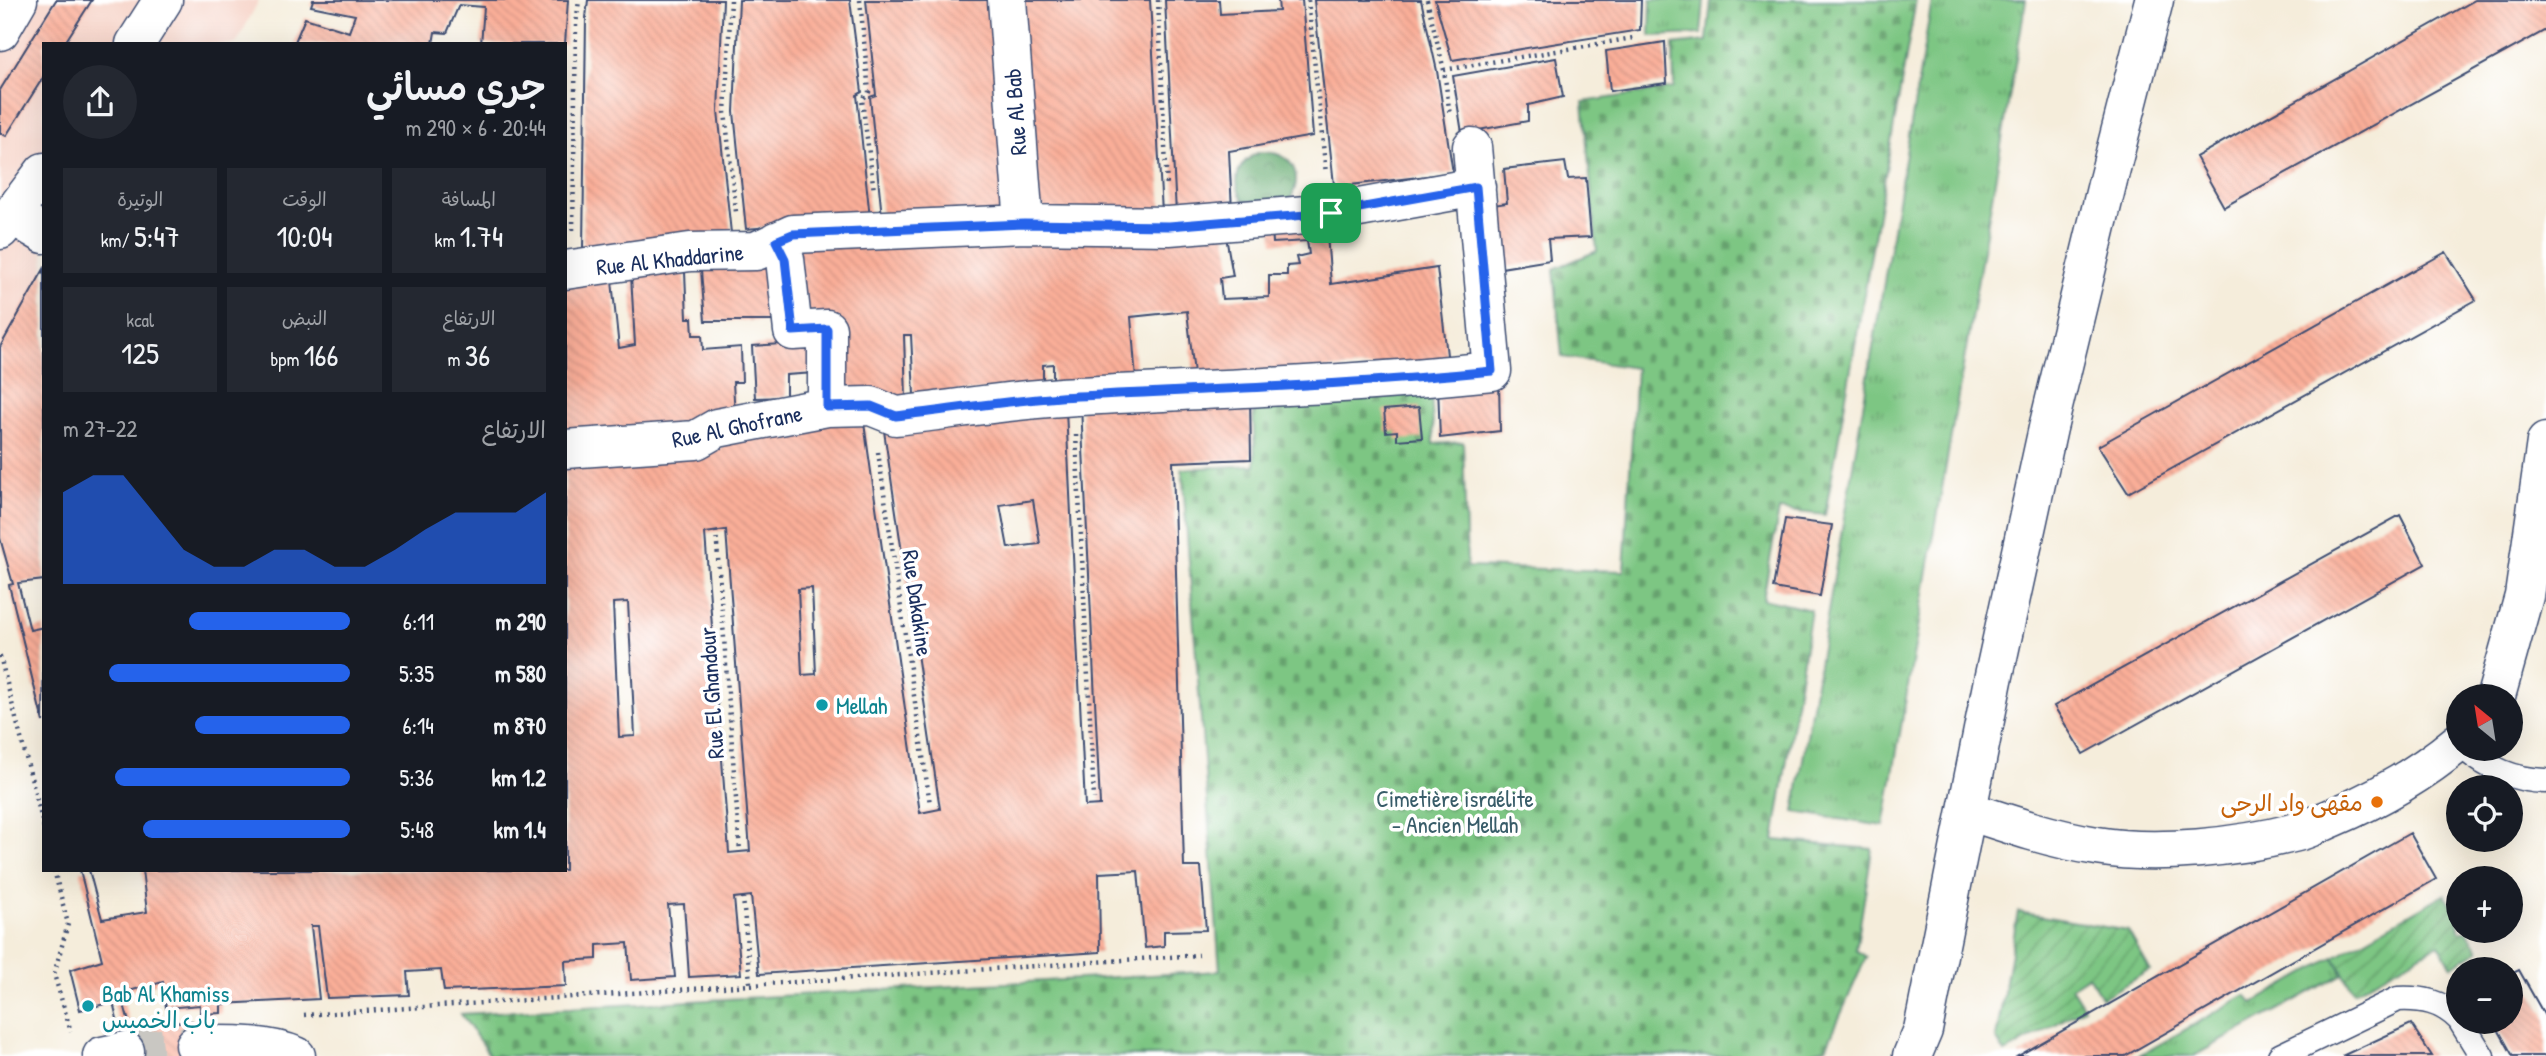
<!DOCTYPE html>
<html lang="ar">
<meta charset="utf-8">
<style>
body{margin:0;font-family:"Patrick Hand","Playpen Sans Arabic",sans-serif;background:#242831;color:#f1f3f6;direction:rtl;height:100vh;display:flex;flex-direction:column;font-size:26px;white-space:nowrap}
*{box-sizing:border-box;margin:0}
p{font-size:23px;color:#9ea1a6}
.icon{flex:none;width:38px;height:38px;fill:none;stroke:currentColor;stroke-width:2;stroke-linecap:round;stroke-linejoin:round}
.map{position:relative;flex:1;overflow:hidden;direction:ltr}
.sheet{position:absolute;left:42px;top:42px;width:525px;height:830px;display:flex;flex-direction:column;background:#171b24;border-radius:0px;box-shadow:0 7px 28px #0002;direction:rtl}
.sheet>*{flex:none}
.needle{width:46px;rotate:330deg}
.controls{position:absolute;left:2446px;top:684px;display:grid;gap:14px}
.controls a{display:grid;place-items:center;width:77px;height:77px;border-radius:50%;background:#171b24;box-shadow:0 7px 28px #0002;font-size:35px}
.pin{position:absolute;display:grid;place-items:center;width:60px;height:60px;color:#fff;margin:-30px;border-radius:14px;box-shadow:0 4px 10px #0006}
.round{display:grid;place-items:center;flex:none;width:74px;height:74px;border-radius:37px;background:#242831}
.summary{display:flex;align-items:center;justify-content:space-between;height:119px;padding:0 21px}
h1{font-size:38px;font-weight:600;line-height:52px}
.figures{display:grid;grid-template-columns:repeat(3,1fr);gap:10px;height:119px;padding:7px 21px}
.figures div{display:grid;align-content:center;border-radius:0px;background:#242831;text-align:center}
.figures b{font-size:30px;font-weight:600}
.figures small{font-size:19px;font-weight:400}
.figures p{font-size:19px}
.chart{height:196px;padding:14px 21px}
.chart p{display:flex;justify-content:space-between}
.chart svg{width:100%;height:126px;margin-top:7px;fill:#2563eb;opacity:.7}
ul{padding:0 21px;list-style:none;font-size:23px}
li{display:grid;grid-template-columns:112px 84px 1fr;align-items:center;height:52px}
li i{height:18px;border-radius:9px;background:#2563eb}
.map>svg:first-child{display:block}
.built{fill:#f6d1c5}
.grass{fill:url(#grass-tufts);stroke:#4c7a70;stroke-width:2}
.forest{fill:url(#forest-crowns);stroke:#406d68;stroke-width:2}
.cemetery{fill:url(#cemetery-stones);stroke:#4c7a70;stroke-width:2}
.garden{fill:url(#garden-furrows);stroke:#4c7a70;stroke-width:2}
.building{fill:url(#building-back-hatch);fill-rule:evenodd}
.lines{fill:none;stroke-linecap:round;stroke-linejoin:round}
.secondary-tunnel{stroke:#c9c7c2;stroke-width:38;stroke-dasharray:38 19;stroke-linecap:butt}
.lane-casing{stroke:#3c4c71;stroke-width:27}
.street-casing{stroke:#3c4c71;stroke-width:41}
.secondary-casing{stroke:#3c4c71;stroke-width:41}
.path{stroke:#3c4c71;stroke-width:4.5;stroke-dasharray:2 5;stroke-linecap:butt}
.lane{stroke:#fff;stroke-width:24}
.street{stroke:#fff;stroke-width:38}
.secondary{stroke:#fff;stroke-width:38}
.route-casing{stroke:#fff;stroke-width:14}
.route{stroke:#2563eb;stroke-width:9}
.culture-dot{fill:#0f9aa8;stroke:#fff;stroke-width:2.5}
.food-dot{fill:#e8710a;stroke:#fff;stroke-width:2.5}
.labels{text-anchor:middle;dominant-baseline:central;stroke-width:7;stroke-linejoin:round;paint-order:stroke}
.street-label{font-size:23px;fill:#1b2f5e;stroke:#fff}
.culture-label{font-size:23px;fill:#0d838f;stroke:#fff;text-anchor:start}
.park-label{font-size:23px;fill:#385c69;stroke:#fff}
.food-label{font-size:23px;fill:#c56008;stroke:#fff;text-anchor:end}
</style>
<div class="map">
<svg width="2546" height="1056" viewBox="0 0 2546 1056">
<defs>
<pattern id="grass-tufts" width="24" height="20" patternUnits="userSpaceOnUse" patternTransform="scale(1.75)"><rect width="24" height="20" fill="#7dc683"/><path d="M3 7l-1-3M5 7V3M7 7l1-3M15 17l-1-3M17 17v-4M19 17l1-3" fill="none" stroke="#66a16e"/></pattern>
<pattern id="forest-crowns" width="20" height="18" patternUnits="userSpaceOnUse" patternTransform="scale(1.75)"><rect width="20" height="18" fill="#66ab71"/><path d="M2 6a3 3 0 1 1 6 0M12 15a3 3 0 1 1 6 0" fill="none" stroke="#538c60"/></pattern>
<pattern id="cemetery-stones" width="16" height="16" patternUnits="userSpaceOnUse" patternTransform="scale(1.75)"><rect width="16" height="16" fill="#7dc683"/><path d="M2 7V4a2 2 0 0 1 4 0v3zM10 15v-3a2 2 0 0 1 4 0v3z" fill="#66a16e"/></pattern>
<pattern id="garden-furrows" width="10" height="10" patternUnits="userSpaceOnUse" patternTransform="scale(1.75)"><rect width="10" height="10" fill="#7dc683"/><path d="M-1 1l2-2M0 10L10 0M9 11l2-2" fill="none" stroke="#66a16e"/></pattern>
<pattern id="building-back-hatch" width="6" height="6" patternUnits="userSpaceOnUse" patternTransform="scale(1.75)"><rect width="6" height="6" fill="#faae98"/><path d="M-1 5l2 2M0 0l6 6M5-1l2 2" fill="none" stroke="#d69685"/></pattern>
</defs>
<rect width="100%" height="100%" fill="#fff"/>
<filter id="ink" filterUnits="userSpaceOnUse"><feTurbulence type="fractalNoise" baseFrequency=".0143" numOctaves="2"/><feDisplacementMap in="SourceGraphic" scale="14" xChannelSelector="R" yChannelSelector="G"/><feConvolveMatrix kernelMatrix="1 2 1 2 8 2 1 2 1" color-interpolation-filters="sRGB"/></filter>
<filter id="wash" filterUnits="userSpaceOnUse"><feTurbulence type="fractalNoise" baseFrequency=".00686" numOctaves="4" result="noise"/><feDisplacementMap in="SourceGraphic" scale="28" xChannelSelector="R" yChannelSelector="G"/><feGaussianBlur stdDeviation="1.57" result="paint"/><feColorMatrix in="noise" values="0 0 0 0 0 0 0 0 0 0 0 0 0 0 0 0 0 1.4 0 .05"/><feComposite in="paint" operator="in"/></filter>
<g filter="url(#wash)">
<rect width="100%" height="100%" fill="#f5eddb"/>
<path class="built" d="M32,0H259L236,44H44V307L0,381V56Z"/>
<path class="grass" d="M1651,0H1704L1701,34L1650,36Z
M1932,0H2026L1884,826L1794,812Z
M2334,957L2343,974L2194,1056H2139L2246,995L2253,1003Z"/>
<path class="forest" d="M1260,152C1292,151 1305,174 1289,202L1244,201C1230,181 1238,161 1260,152Z"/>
<path class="cemetery" d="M1711,0H1916L1825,515L1779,510L1763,599L1811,610L1774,840L1872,849L1856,950L1866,957L1826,1048L1799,1056H490L461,1014L1220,971L1182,469L1255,465L1253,399L1431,390L1434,444L1463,442L1467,567L1624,571L1636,368L1562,357L1554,269L1597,251L1583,102L1674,88L1673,45L1707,41Z"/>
<path class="garden" d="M2445,894L2459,917V931H2467L2479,950L2452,966L2439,944L2354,992L2334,957Z
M2018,912L2128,931L2150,970L2102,998L2088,976L2071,987L2084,1008L2005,1053L1996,1038Z"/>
<g id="blocks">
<path class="building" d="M56,0H92L64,44H44V76L6,136L0,133V90Z
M313,0H568L565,44H481L484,7L459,5L447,33L435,32L433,44H294L305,18L349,32L355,15L311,6Z
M588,0H723L718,111L731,233L583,248L586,18Z
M739,0H850L862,92L857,95L870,218L746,229L734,112Z
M866,0H997L1014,215L882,217L870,97L876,95Z
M1015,0H1150L1162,213L1032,214Z
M1165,0H1219L1220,14L1279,11L1278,0H1302L1313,136L1229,151L1232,210L1176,213Z
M1314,0H1421L1437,71L1453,173L1351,185L1352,201L1336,203Z
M1435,0H1641L1640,30L1452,60Z
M2475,0H2546V30L2224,207L2196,157Z
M1665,42L1667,83L1610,91L1606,51Z
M1556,58L1563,97L1528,105V121L1462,133L1453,76Z
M1565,162L1568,179L1586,178L1591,237L1548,239L1550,260L1501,268L1493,205L1507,203L1504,169Z
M1326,223L1331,284L1437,268L1448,364L1194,374L1187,311L1131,317L1136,380L1053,385V364L1043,365V386L914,395L911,335H904L906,399L844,404L800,317L795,239L1225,231L1233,276L1220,278L1222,299L1269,297V275H1287V266L1298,265L1296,257L1309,254L1307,241L1273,243L1272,228Z
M2446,252L2476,300L2128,493L2098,446Z
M775,263L778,321H705L701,270Z
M44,269V580L18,583L30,630L44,627L43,722L9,585L13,584L0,538V347Z
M685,272L687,318H692L693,335H702L703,350L741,347L742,382H733L735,417L565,437V279L612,281L619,348L635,345L631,275Z
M814,342L815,373L786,375V397L755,398L752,346Z
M1499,380L1500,431L1440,438L1438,386Z
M1250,396L1251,459L1173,462L1184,867H1201L1206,930L1164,931V946L1145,948L1138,871L1099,873L1100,952L759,974L751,896L734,898L741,974L689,977L684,904L668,905L675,977L631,980L628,943L597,945V959L565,961L566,986L444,991L441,970L407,972L409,995L327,998L318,926H311L319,999L221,1004V1013L200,1014V1005L166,1008L163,982L121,993L130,1026L192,1021L197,1056H126L113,1002L80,1010L70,970L102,960L80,870H89L102,919L147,912L142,870H565V460L722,448L721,434L863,416L920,813L940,809L884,431L1066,410L1085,806L1100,805L1081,406ZM1033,500L1040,544L1008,548L1000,505ZM726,530L750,851L729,853L705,533ZM812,588L816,674L802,675L798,589ZM628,602L635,736L619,737L613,603Z
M1419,407L1422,438L1397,440V431L1386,432L1384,410Z
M2400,515L2425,564L2083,754L2054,706Z
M1785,519L1832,525L1820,596L1773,588Z
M2410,833L2436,879L2125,1056H2018Z
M2519,970L2546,1018V1056H2513L2494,1022H2511V974Z
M2411,1024L2432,1056H2342Z"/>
</g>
</g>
<g filter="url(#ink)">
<use href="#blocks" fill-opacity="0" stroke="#3c4c71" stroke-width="2"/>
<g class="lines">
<path class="secondary-tunnel" d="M125,1051L195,1045"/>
<defs>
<path id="lane" d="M2465,749C2490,769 2513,780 2546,781
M2461,1022L2482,1056
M2280,1056L2398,999C2422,998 2441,1001 2459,1019"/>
<path id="street" d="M1007,0L1024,224
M0,31L18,0
M135,44L163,0
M12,215L44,234
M0,230L44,172
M776,241L785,259L793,331L827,329V407
M565,270L690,252L756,251L793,234L1024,224L1169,226L1331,213L1476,187
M565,449L696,440L717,428L827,407L871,406L896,416C956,409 1017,399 1077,396C1215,389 1354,385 1492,371L1472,147
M2496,696L2524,596L2546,442
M1969,811C2011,825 2053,839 2097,846C2157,856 2238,847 2297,832C2309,829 2320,823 2332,818C2377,799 2421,774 2459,742
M1912,1056L1923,1030L1993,680L2048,428L2108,180L2154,0"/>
<path id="secondary" d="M195,1045C229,1045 264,1043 296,1056
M102,1056L125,1051"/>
</defs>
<use href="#lane" class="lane-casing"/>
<use href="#street" class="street-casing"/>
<use href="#secondary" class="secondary-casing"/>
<path class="path" d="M731,0L725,112L736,212
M860,0L869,92L862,100L874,191
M1158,0L1167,188
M1308,0L1326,174
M1427,0L1444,70L1450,116
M1444,70L1633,38
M573,230L576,25L579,0
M1076,435L1094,799
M878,452L930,804
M716,531L740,852
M0,656L44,828
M54,870L68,924L54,974L71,1032
M743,897L750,983
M304,1015L1199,955"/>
<use href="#lane" class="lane"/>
<use href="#street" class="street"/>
<use href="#secondary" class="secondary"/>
</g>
</g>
<g class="lines" filter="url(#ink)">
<defs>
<path id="route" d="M1476,187L1492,371C1354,385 1215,389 1077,396C1016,399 956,409 896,416L871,406L827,407V329L793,331L785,259L776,241L793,234L1024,224L1169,226L1331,213Z"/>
</defs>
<use href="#route" class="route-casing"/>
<use href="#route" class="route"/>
</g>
<g class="culture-dot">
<circle cx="822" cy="705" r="7"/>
<circle cx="88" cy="1006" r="7"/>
</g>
<circle class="food-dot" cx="2377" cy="802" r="7"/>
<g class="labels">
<g class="street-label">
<text transform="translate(1015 112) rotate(-94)">Rue Al Bab</text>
<text transform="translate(670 259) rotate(-6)">Rue Al Khaddarine</text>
<text transform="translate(737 426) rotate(-12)">Rue Al Ghofrane</text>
<text transform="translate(918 603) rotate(82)">Rue Dakakine</text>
<text transform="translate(711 693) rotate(-94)">Rue El Ghandour</text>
</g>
<g class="culture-label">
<text x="836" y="705">Mellah</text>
<text x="102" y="993">Bab Al Khamiss<tspan x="102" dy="26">باب الخميس</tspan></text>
</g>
<g class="park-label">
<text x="1455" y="798">Cimetière israélite<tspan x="1455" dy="26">- Ancien Mellah</tspan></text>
</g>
<g class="food-label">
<text x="2363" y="802">مقهى واد الرحى</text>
</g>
</g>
</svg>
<div class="controls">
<a><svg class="needle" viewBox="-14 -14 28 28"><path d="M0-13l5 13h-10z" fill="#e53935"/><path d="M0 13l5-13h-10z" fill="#9ea1a6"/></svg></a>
<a><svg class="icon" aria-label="locate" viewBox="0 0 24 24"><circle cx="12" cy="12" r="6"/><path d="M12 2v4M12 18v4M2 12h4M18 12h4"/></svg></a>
<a>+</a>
<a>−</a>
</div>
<div class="pin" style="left:1331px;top:213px;background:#1e9e55"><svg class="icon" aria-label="arrive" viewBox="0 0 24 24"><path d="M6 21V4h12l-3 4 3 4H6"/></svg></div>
<section class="sheet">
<div class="summary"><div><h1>جري مسائي</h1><p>20:44 · 6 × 290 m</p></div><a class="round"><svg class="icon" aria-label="share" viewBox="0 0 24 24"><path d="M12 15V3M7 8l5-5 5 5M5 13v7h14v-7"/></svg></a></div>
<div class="figures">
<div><p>المسافة</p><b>1.74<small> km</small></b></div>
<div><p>الوقت</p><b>10:04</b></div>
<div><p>الوتيرة</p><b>5:47<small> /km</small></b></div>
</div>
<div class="figures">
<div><p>الارتفاع</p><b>36<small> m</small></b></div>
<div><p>النبض</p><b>166<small> bpm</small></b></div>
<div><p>kcal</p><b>125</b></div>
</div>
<div class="chart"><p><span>الارتفاع</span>22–27 m</p>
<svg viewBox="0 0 160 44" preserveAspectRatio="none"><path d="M0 44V12L10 6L20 6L30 19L40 32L50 38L60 38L70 32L80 32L90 38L100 38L110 32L120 25L130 19L140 19L150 19L160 12V44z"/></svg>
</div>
<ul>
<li><b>290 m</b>6:11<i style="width:56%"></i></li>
<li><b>580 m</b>5:35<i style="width:84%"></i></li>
<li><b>870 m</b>6:14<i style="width:54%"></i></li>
<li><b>1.2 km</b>5:36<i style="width:82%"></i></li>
<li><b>1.4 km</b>5:48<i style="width:72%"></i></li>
</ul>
</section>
</div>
